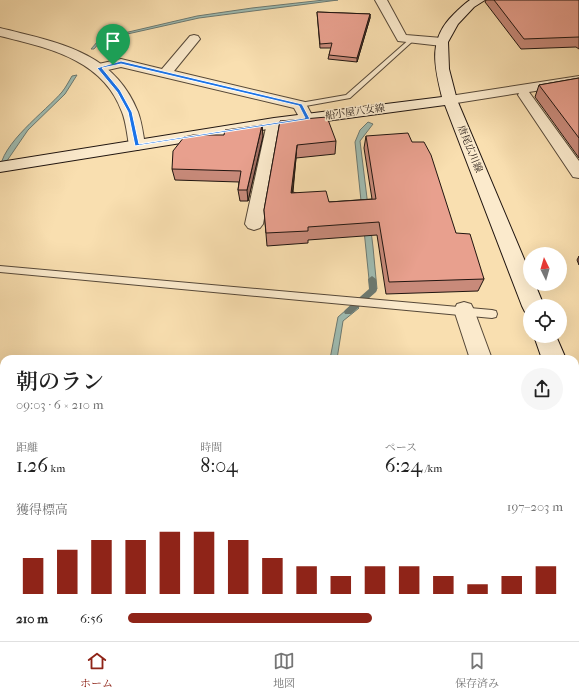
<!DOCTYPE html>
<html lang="ja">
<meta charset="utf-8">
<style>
body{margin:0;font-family:"IM FELL French Canon","Noto Serif JP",serif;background:#f6f6f6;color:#222;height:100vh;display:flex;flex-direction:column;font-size:15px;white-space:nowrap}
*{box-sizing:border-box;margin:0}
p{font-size:13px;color:#767676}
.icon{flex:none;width:22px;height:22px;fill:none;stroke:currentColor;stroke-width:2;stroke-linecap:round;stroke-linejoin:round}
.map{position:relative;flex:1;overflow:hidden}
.sheet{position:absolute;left:0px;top:355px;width:579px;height:286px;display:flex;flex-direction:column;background:#fff;border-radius:12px 12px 0 0;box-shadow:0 4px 16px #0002}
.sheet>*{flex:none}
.needle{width:26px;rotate:355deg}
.controls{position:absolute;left:523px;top:247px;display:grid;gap:8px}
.controls a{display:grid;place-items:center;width:44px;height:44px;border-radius:50%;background:#fff;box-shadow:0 4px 16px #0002;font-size:20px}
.pin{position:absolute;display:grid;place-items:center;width:34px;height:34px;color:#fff;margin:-41px -17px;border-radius:50% 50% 50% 0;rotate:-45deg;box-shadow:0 0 4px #0007}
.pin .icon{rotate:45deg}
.round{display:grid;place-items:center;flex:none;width:42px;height:42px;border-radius:21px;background:#f6f6f6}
.head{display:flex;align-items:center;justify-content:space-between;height:68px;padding:0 16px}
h1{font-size:22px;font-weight:600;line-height:30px}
.stats{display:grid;grid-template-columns:repeat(3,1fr);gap:6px;height:68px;padding:4px 16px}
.stats div{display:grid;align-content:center}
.stats b{font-size:20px;font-weight:600}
.stats small{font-size:11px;font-weight:400}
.stats p{font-size:11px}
.chart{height:112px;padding:8px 16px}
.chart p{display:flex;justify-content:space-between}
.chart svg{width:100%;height:72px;margin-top:4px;stroke:#8f2418;stroke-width:6}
ul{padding:0 16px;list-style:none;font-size:13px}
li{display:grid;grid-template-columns:64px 48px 1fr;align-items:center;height:30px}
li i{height:10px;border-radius:5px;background:#8f2418}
.tabs{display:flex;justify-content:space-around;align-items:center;height:56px;border-top:1px solid #e0e0e0;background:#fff;font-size:11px;color:#767676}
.tabs a{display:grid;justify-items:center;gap:2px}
.tabs .current{color:#8f2418}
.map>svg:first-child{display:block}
.water{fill:#9fbcb2;stroke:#6c7971}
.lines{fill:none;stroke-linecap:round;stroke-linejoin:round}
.stream{fill:#6c7971;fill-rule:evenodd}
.service-casing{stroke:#564838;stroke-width:2}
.minor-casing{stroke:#564838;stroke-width:2}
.tertiary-casing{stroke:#564838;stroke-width:2}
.secondary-casing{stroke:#201510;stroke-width:2}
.service{fill:#fbeacc;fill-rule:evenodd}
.minor{fill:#fbeacc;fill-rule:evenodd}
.tertiary{fill:#fbeacc;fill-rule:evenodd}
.secondary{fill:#fbeacc;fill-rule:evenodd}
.wall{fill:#c88a7a;stroke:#201510}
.shaded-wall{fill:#a27063;stroke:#201510}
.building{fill:#e8a08e;stroke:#201510}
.route{fill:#1a73e8;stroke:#fff;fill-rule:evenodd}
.labels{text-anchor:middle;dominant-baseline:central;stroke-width:3;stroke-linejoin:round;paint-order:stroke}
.far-street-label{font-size:10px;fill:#201510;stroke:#fbeacc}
</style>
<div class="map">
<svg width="579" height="641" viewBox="0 0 579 641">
<rect width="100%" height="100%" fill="#f9dfb0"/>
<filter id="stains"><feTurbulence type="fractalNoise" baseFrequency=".005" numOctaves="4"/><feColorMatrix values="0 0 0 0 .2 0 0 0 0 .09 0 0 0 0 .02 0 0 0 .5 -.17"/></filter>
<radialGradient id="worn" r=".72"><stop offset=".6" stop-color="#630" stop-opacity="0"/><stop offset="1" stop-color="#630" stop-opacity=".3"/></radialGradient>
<path class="water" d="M324,0H338L199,18L114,37L100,42L94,49H91L98,41L107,37L197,16L252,8Z
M77,75L65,94L28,130L0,171C0,144 46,111 62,92C66,87 69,81 72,76Z
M368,122L373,124L360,141L373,247L377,289H370L355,142L360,130Z
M353,304L359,308L343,321L337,359H330L338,317Z"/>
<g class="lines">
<path class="stream" d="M372,276L376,279L377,290L376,292L351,314H345L344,312L345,310L369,289L368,279Z"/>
<defs>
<path id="service" d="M412,37L415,39L414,40L350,98L300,107L297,105L300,103L346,95Z
M0,266L492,310L496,311L497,314L496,317L492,318L0,272Z"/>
<path id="minor" d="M375,0H387L406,35L442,38L446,39L448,42L446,45L442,46L398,41Z
M194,35L198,36L200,39L174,71L305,102L314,119L312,122L307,123L302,122L294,108L121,67L99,72L94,71L92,68L94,65L121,59L162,69L190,36Z
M579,76V84L529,92L579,161V178L573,177L518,95L519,93L450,104L445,103L443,100L445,97L450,96Z
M274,119L279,120L281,123L263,224L260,228L254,230L248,228L245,224L267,123L269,120Z
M464,302L471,304L474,310L492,359H470L454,310L457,304Z
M579,472V498L575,499V473Z
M575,553L579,554V593L575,592Z"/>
<path id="tertiary" d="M0,28C56,42 114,51 138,112C142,123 143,134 145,145L143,148L137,150L131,148L129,145C127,134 126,122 122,112C103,59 48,48 0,36Z"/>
<path id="secondary" d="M470,0H485L474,7L458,24L448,42L449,69L457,100L530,273V284H535L544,306H530V313L525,312L522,306L445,105L274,128L0,172V162L274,118L442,97C434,65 428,39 454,14C459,9 464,4 470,0Z
M534,336H556L566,359H542Z
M575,401L579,402V434L575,432Z"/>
</defs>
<use href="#service" class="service-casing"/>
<use href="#minor" class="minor-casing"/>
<use href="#tertiary" class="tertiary-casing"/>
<use href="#secondary" class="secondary-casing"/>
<use href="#service" class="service"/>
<use href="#minor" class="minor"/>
<use href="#tertiary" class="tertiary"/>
<use href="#secondary" class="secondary"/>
</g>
<path class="wall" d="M486,0H579V49L576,47L521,49L485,2Z
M317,12L370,14V18L357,62L328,59L329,55L331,48H320Z
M579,78V158L535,97L539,85Z
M280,121L336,141L335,154L296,158L293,192L329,202L372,199L364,148L366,136L456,233L484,279L478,291L386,294L377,235L308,240V243L267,246L264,210Z
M262,125L263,136L248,201H240L238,190L239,182L175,180L172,169L224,135Z
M579,256V265L577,260Z"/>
<path class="shaded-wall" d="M370,14V18L357,62V58Z
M262,125L263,136L248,201L247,190Z
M297,145L296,158L291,205V193Z"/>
<path class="building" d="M494,0H579V37L524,39Z
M317,12L370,14L357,58L329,55L332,43L320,44Z
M579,78V138L539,85Z
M327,117L336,141L297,145L291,193L326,191L329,202L376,199L366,136L408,133L412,142H424L431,155L456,233L470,234L484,279L389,282L379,222L308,227V231L266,233L264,210L280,121Z
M262,125L247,190H238L241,171L172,169L173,151L184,137L193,135H224L225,130Z"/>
<path class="route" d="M121,61L302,104L310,119L135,146L128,112L117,92L97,68ZM121,64L299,106L305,118L139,144L132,112L120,90L102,68Z"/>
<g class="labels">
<g class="far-street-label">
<text transform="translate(355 112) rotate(-8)">船小屋八女線</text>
<text transform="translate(470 149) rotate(68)">唐尾広川線</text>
</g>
</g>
<rect width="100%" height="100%" filter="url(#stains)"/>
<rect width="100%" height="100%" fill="url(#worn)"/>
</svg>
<div class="controls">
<a><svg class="needle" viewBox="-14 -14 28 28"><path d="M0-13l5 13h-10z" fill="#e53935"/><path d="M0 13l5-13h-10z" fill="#767676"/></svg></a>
<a><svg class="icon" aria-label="locate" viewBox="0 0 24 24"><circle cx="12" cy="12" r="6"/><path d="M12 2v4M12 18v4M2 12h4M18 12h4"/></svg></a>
</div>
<div class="pin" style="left:113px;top:65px;background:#1e9e55"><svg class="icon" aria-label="arrive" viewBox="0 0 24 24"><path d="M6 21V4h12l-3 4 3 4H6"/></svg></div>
<section class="sheet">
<div class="head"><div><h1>朝のラン</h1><p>09:03 · 6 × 210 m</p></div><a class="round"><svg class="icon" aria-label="share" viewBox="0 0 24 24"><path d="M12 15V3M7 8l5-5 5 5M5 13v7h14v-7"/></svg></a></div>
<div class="stats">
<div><p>距離</p><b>1.26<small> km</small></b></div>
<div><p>時間</p><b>8:04</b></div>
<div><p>ペース</p><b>6:24<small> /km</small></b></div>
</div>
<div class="chart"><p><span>獲得標高</span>197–203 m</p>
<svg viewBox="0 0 160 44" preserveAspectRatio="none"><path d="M5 44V22M15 44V17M25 44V11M35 44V11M45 44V6M55 44V6M65 44V11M75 44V22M85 44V27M95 44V33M105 44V27M115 44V27M125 44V33M135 44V38M145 44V33M155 44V27"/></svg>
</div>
<ul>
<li><b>210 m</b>6:56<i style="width:56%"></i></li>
</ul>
</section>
</div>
<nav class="tabs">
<a class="current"><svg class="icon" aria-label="home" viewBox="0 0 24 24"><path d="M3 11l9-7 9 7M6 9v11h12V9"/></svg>ホーム</a>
<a><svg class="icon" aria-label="map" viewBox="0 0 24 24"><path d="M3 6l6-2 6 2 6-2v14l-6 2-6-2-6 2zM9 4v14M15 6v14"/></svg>地図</a>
<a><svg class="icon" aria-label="saved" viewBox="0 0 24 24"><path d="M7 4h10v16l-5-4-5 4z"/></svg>保存済み</a>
</nav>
